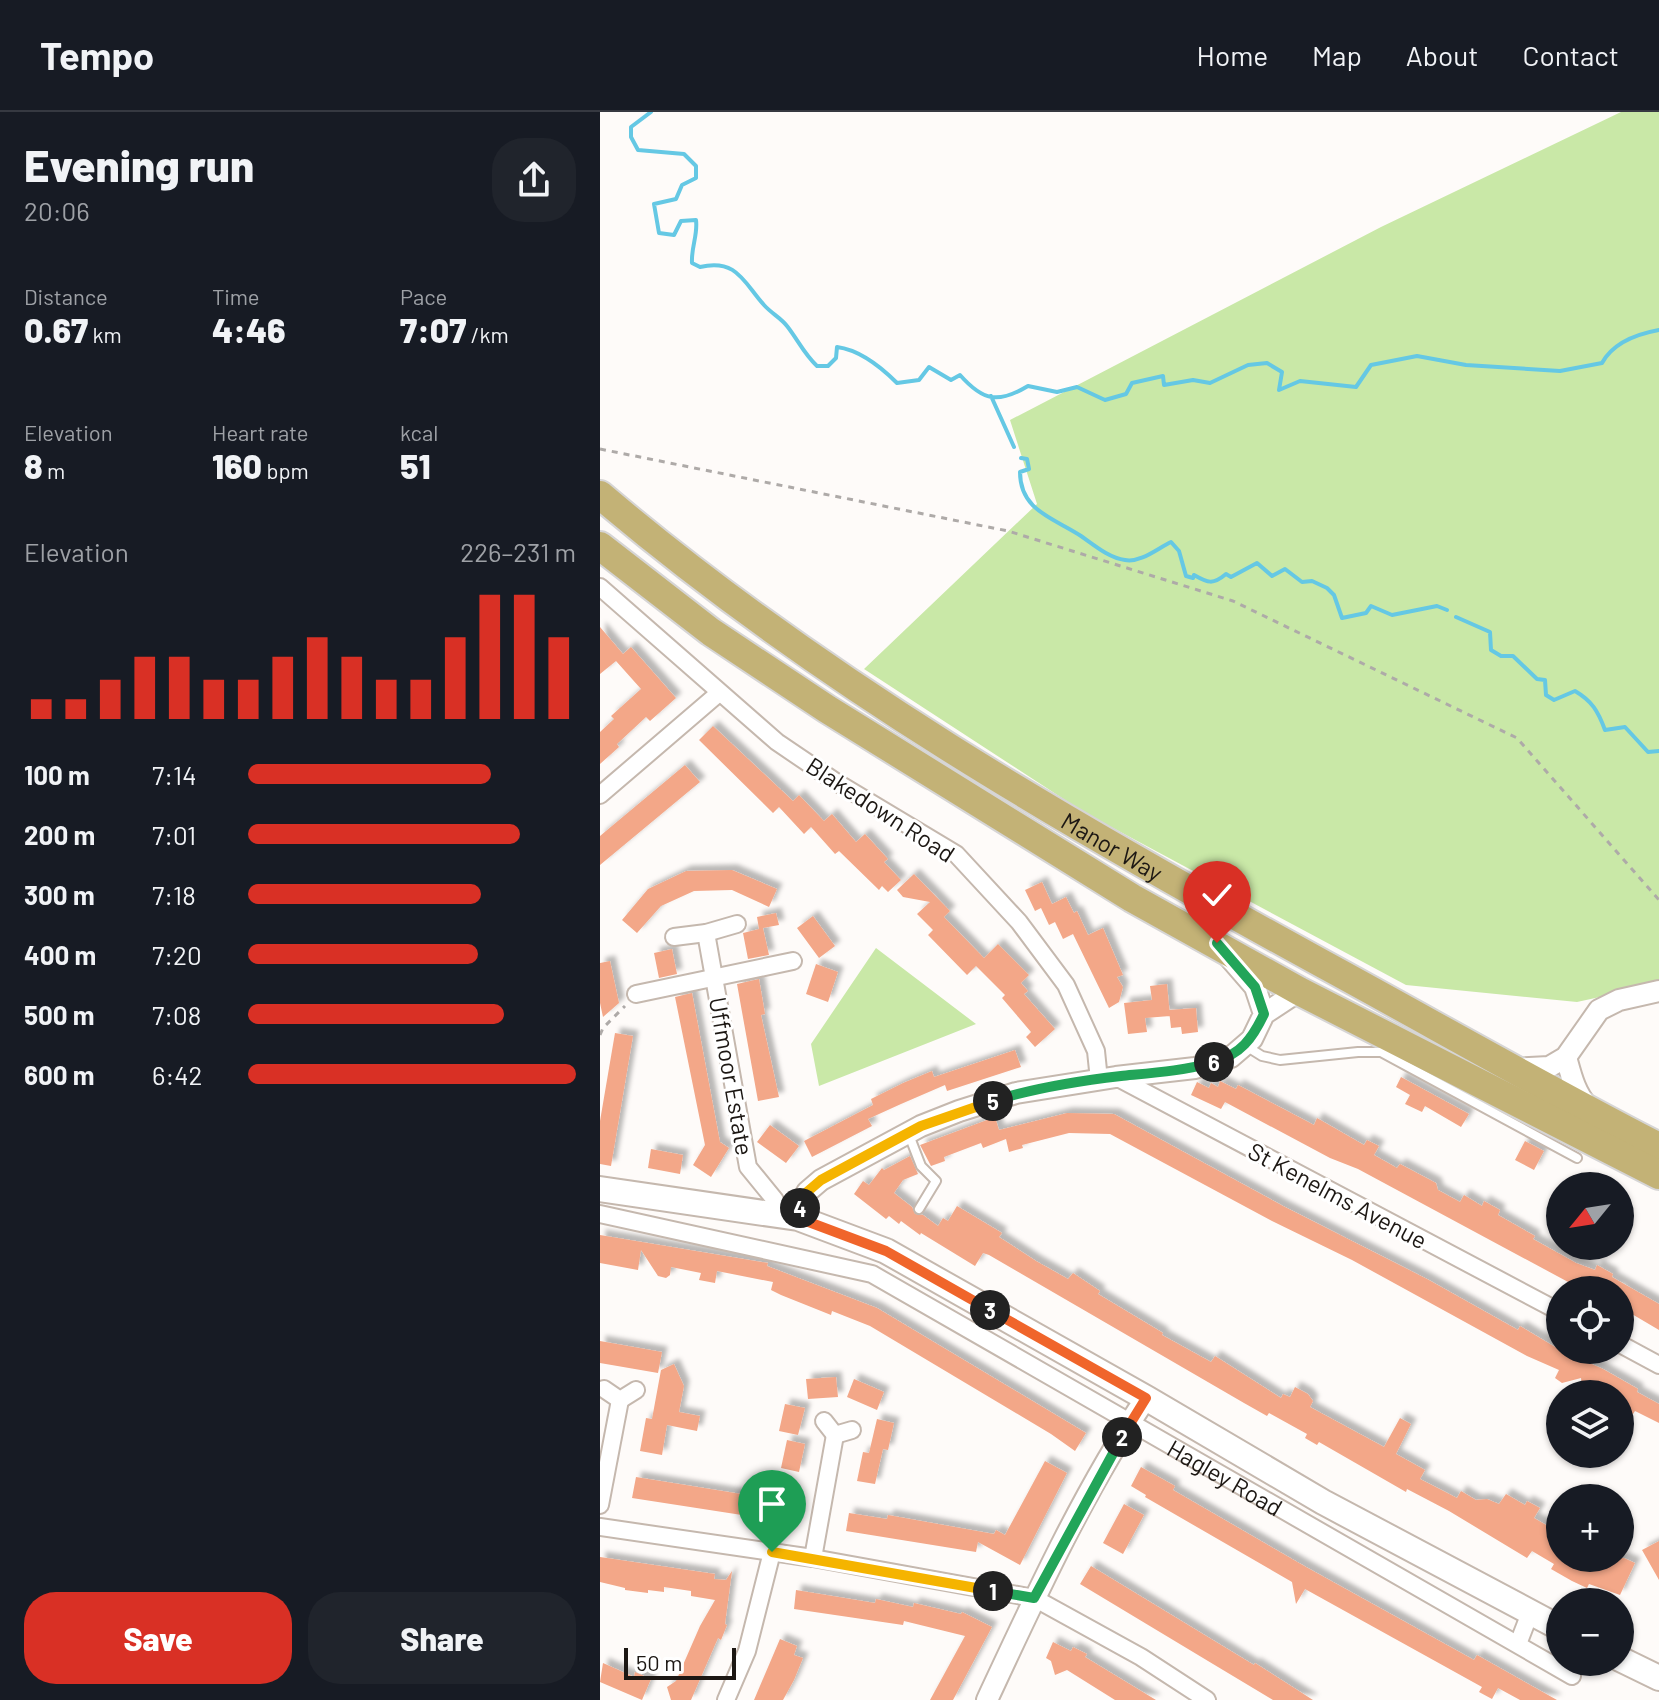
<!DOCTYPE html>
<meta charset="utf-8">
<style>
body{margin:0;font-family:Barlow,sans-serif;background:#20242c;color:#f1f3f6;height:100vh;display:flex;flex-direction:column;font-size:30px;white-space:nowrap}
*{box-sizing:border-box;margin:0}
p{font-size:26px;color:#9ea1a6}
.icon{flex:none;width:44px;height:44px;fill:none;stroke:currentColor;stroke-width:2;stroke-linecap:round;stroke-linejoin:round}
.map{position:relative;flex:1;overflow:hidden}
.panel{display:flex;flex-direction:column;background:#171b24;width:600px}
.panel>*{flex:none}
.needle{width:52px;rotate:240deg}
.controls{position:absolute;left:946px;top:1060px;display:grid;gap:16px}
.controls a{display:grid;place-items:center;width:88px;height:88px;border-radius:50%;background:#171b24;box-shadow:0 2px 6px #0004;font-size:40px}
.scale{position:absolute;left:24px;bottom:20px;width:112px;box-sizing:border-box;padding-left:8px;border:4px solid #1c1713;border-top:0;font-size:22px;line-height:28px;white-space:nowrap;color:#1c1713;-webkit-text-stroke:6px #fff;paint-order:stroke}
.pin{position:absolute;display:grid;place-items:center;width:68px;height:68px;color:#fff;margin:-82px -34px;border-radius:50% 50% 50% 0;rotate:-45deg;box-shadow:0 0 8px #0007}
.pin .icon{rotate:45deg}
.km{position:absolute;width:40px;height:40px;margin:-20px;border-radius:50%;background:#222;color:#fff;font-size:22px;line-height:40px;text-align:center}
.round{display:grid;place-items:center;flex:none;width:84px;height:84px;border-radius:32px;background:#20242c}
.summary{display:flex;align-items:center;justify-content:space-between;height:136px;padding:0 24px}
h1{font-size:44px;font-weight:800;line-height:60px}
.stats{display:grid;grid-template-columns:repeat(3,1fr);gap:12px;height:136px;padding:8px 24px}
.stats div{display:grid;align-content:center}
.stats b{font-size:34px;font-weight:800}
.stats small{font-size:22px;font-weight:400}
.stats p{font-size:22px}
.chart{height:224px;padding:16px 24px}
.chart p{display:flex;justify-content:space-between}
.chart svg{width:100%;height:144px;margin-top:8px;stroke:#d93025;stroke-width:6}
.button{display:flex;gap:16px;margin-top:auto;padding:16px 24px}
.button a{flex:1;height:92px;border-radius:32px;background:#d93025;color:#fff;font-size:32px;font-weight:800;line-height:92px;text-align:center}
.button a+a{background:#20242c;color:#f1f3f6}
ul{padding:0 24px;list-style:none;font-size:26px}
li{display:grid;grid-template-columns:128px 96px 1fr;align-items:center;height:60px}
li i{height:20px;border-radius:10px;background:#d93025}
header{display:flex;align-items:center;gap:48px;box-sizing:border-box;height:112px;padding:0 40px;background:#171b24;border-bottom:2px solid #363941}
header strong{font-size:38px}
nav{display:flex;gap:44px;margin-inline-start:auto;font-size:28px}
main{display:flex;flex:1;min-height:0}
.map>svg:first-child{display:block}
.green{fill:#c9e8a7}
.lines{fill:none;stroke-linecap:round;stroke-linejoin:round}
.stream{stroke:#65c8e4;stroke-width:4}
.building{fill:#f3a788;filter:url(#shadow)}
.service-casing{stroke:#c5b8ae;stroke-width:12}
.minor-casing{stroke:#c5b8ae;stroke-width:20}
.tertiary-casing{stroke:#c5b8ae;stroke-width:24}
.secondary-casing{stroke:#c5b8ae;stroke-width:28}
.trunk-casing{stroke:#d6d5d5;stroke-width:32}
.path{stroke:#aeaaa8;stroke-width:3;stroke-dasharray:6 6;stroke-linecap:butt}
.service{stroke:#fff;stroke-width:8}
.minor{stroke:#fff;stroke-width:16}
.tertiary{stroke:#fff;stroke-width:20}
.secondary{stroke:#fff;stroke-width:24}
.trunk{stroke:#c3b276;stroke-width:28}
.split-1-casing{stroke:#fff;stroke-width:16}
.split-2-casing{stroke:#fff;stroke-width:16}
.split-3-casing{stroke:#fff;stroke-width:16}
.split-4-casing{stroke:#fff;stroke-width:16}
.split-5-casing{stroke:#fff;stroke-width:16}
.split-6-casing{stroke:#fff;stroke-width:16}
.split-7-casing{stroke:#fff;stroke-width:16}
.split-1{stroke:#f5b400;stroke-width:10}
.split-2{stroke:#22a559;stroke-width:10}
.split-3{stroke:#f0652b;stroke-width:10}
.split-4{stroke:#f0652b;stroke-width:10}
.split-5{stroke:#f5b400;stroke-width:10}
.split-6{stroke:#22a559;stroke-width:10}
.split-7{stroke:#22a559;stroke-width:10}
.labels{text-anchor:middle;dominant-baseline:central;stroke-width:6;stroke-linejoin:round;paint-order:stroke}
.street-label{font-size:24px;fill:#1c1713;stroke:#fff}
</style>
<header>
<strong>Tempo</strong>
<nav><a>Home</a><a>Map</a><a>About</a><a>Contact</a></nav>
</header>
<main>
<section class="panel">
<div class="summary"><div><h1>Evening run</h1><p>20:06</p></div><a class="round"><svg class="icon" aria-label="share" viewBox="0 0 24 24"><path d="M12 15V3M7 8l5-5 5 5M5 13v7h14v-7"/></svg></a></div>
<div class="stats">
<div><p>Distance</p><b>0.67<small> km</small></b></div>
<div><p>Time</p><b>4:46</b></div>
<div><p>Pace</p><b>7:07<small> /km</small></b></div>
</div>
<div class="stats">
<div><p>Elevation</p><b>8<small> m</small></b></div>
<div><p>Heart rate</p><b>160<small> bpm</small></b></div>
<div><p>kcal</p><b>51</b></div>
</div>
<div class="chart"><p><span>Elevation</span>226–231 m</p>
<svg viewBox="0 0 160 44" preserveAspectRatio="none"><path d="M5 44V38M15 44V38M25 44V32M35 44V25M45 44V25M55 44V32M65 44V32M75 44V25M85 44V19M95 44V25M105 44V32M115 44V32M125 44V19M135 44V6M145 44V6M155 44V19"/></svg>
</div>
<ul>
<li><b>100 m</b>7:14<i style="width:74%"></i></li>
<li><b>200 m</b>7:01<i style="width:83%"></i></li>
<li><b>300 m</b>7:18<i style="width:71%"></i></li>
<li><b>400 m</b>7:20<i style="width:70%"></i></li>
<li><b>500 m</b>7:08<i style="width:78%"></i></li>
<li><b>600 m</b>6:42<i style="width:100%"></i></li>
</ul>
<div class="button"><a>Save</a><a>Share</a></div>
</section>
<div class="map">
<svg width="1059" height="1588" viewBox="0 0 1059 1588">
<defs>
<filter id="shadow"><feDropShadow dx="5.5" dy="-5.5" stdDeviation="2" flood-color="#0004"/></filter>
</defs>
<rect width="100%" height="100%" fill="#fefbf9"/>
<path class="green" d="M1021,0H1059V872L977,890L806,873L485,701L264,557L437,392L410,308L781,115Z
M276,836L376,912L219,974L211,932Z"/>
<g class="lines">
<path class="stream" d="M51,0L31,15V25L38,38L84,42L96,54V66L82,73L76,87L54,92L59,121L74,123L81,109L96,108C98,123 91,135 92,151L100,155C137,146 144,171 164,193C171,201 181,206 187,214C198,228 204,242 217,254H228L236,246L237,235C260,238 281,255 297,271L319,268L329,255L351,268L360,263C383,289 398,292 428,274L457,280L477,275L505,288L526,282L532,271L563,264L564,273L593,268L610,271L648,253L667,251L682,260L679,278L700,269L756,275L771,253L817,244L866,253L960,259L1002,251C1013,231 1037,222 1059,218
M391,284L414,335
M421,346L427,347L429,357L420,360C420,399 454,406 481,424C494,433 509,446 525,448C541,451 558,436 571,430L579,439L586,464L593,466L594,463C608,471 613,473 626,462L631,465L657,451L672,464L685,457L702,470L712,469L727,476L734,483L742,506L766,501L771,494L792,503L837,494L847,498
M856,505L890,520L891,538L901,544H913L937,567L945,568L946,583L954,588L975,579C992,589 998,599 1005,618L1025,615L1048,640L1059,639"/>
</g>
<path class="building" d="M0,515L23,542L31,535L76,586L50,609L46,605L17,632L19,635L0,652V620L14,607L11,604L41,577L16,549L0,562Z
M113,614L193,689L199,683L224,709L232,702L256,730L265,722L288,747L284,750L301,768L288,780L282,774L279,778L239,739L235,742L211,715L204,722L179,695L173,701L99,628Z
M85,653L100,670L0,753V724Z
M132,758L177,777L169,795L132,778L94,779L61,794L37,821L22,808L48,777L86,759Z
M314,762L350,799L344,805L384,846L398,832L429,863L421,871L428,879L424,882L455,917L435,935L426,925L431,920L402,886L405,883L376,854L367,863L328,823L333,818L317,802L330,790L303,785L297,778Z
M442,770L452,792L466,785L474,801L477,799L488,823L503,816L523,863L517,865L523,875L519,890L509,896L473,822L463,827L455,810L449,813L441,796L435,799L425,778Z
M176,801L179,813L163,816L169,843L148,847L143,821L159,817L157,805Z
M213,804L235,834L219,846L197,816Z
M72,837L77,862L59,866L54,841Z
M10,849L19,891L3,905L0,891V851Z
M216,852L238,860L228,890L206,882Z
M159,867L165,902L161,903L179,985L158,989L137,872Z
M567,872L570,904L545,906L547,920L528,922L524,891L552,888L550,874Z
M92,881L120,1030L129,1036L111,1065L93,1053L105,1033L75,885Z
M596,896L598,920L582,922L581,915L571,916L569,898Z
M15,921L33,924L11,1054L0,1052V1009Z
M415,938L421,955L347,979L345,973L301,992L268,1007L272,1014L212,1045L204,1029L273,993L271,987L303,971L332,959L334,965Z
M801,965L869,1002L861,1015L825,994L822,1000L805,992L810,983L796,975Z
M620,969L636,977L638,973L714,1013L717,1006L764,1033L767,1028L779,1034L774,1043L797,1056L800,1052L836,1071L838,1078L860,1090L864,1083L882,1094L884,1089L900,1098L898,1103L935,1124L933,1127L976,1151L995,1158L997,1153L1013,1162L1012,1165L1059,1192V1218L1020,1195V1178H983L758,1057L730,1046L625,990L621,997L591,983L597,970L609,976L611,971L618,975Z
M467,1001L514,1002L683,1094L827,1167L918,1218L920,1214L960,1238L1003,1257L1038,1277L1037,1280L1059,1292V1311L1035,1299L1033,1302L1020,1295V1282H983L981,1266L962,1271L955,1266L959,1258L927,1244L752,1148L672,1109L510,1022L469,1021L422,1033L423,1036L409,1040L406,1027L383,1036L381,1031L344,1045L345,1049L331,1054L320,1033L395,1005L399,1018Z
M170,1013L199,1034L186,1051L157,1030Z
M925,1029L944,1039L934,1058L915,1048Z
M51,1037L83,1043L80,1062L48,1056Z
M310,1044L318,1062L303,1068L294,1081L312,1095L315,1102L323,1103L338,1114L343,1106L348,1109L357,1094L402,1121L399,1125L436,1149L468,1167L473,1161L500,1179L498,1182L563,1221L562,1223L611,1250L615,1244L681,1286L683,1282L690,1285L695,1275L708,1282L713,1289L710,1295L784,1335L800,1306L811,1312L796,1342L825,1358L820,1367L857,1386L861,1379L876,1388L887,1387L899,1392L906,1382L925,1393L927,1389L940,1396L934,1406L953,1417L960,1415V1446H1000L1010,1450L1012,1446H1024L1035,1451L1020,1483L989,1472L987,1476L972,1469L951,1457L954,1452L932,1439L927,1446L849,1399L807,1377L806,1380L719,1330L717,1333L705,1326L707,1322L669,1301L667,1304L644,1291L389,1143L383,1141L375,1154L321,1121L320,1123L301,1109L299,1112L289,1104L286,1107L254,1082L263,1069L269,1073L282,1056L284,1058Z
M0,1123L168,1151L167,1154L277,1196L486,1321L475,1339L451,1322L270,1214L232,1199L231,1203L181,1183L171,1178L173,1170L117,1159L115,1171L99,1168L101,1161L71,1155L70,1163L66,1166L58,1164L41,1138L38,1158L0,1151Z
M0,1229L62,1240L58,1261L0,1251Z
M74,1252L84,1274L79,1300L100,1304L97,1319L67,1313L62,1343L40,1339L46,1306L52,1307L61,1258Z
M236,1265L238,1285L208,1287L206,1267Z
M254,1267L284,1280L277,1298L247,1285Z
M185,1292L205,1296L198,1323L179,1319Z
M277,1307L294,1311L288,1338L283,1337L275,1372L257,1369L263,1340L269,1341Z
M187,1328L205,1332L199,1360L181,1356Z
M445,1349L467,1361L420,1453L378,1430L376,1440L246,1419L249,1401L287,1407L288,1403L394,1422L396,1418L405,1423Z
M541,1355L575,1374L573,1378L706,1455L874,1548L877,1543L957,1588H920L898,1576L892,1587L879,1580L882,1575L705,1477L696,1492L692,1470L545,1385L546,1383L531,1374Z
M36,1365L190,1390L187,1410L32,1386Z
M524,1392L544,1403L523,1442L503,1431Z
M1059,1429V1468L1042,1438Z
M0,1445L115,1462L114,1467L126,1468L132,1459L125,1512L127,1513L121,1528L118,1526L91,1588H71L67,1575L76,1569L100,1514L115,1488L91,1484V1479L64,1475V1480L48,1478V1481L25,1478V1476L0,1470Z
M491,1454L654,1553L655,1551L713,1588H673L608,1549L480,1472Z
M196,1478L275,1491L276,1487L313,1495L314,1491L361,1502L362,1500L392,1515L353,1588H330L365,1524L304,1509L303,1513L194,1497Z
M180,1527L197,1534L194,1543L203,1546L194,1568L183,1588H154Z
M453,1530L471,1539L473,1535L487,1542L485,1545L556,1588H515L467,1558L455,1563L451,1549L446,1546Z
M3,1551L34,1565L35,1560L51,1567L42,1588L0,1570Z"/>
<g class="lines">
<defs>
<path id="service" d="M646,934L662,944L680,948L758,940H781L977,1046
M309,1023L321,1054L336,1069L319,1097"/>
<g id="minor">
<path d="M0,475L177,630L236,670L356,742L419,810L466,873L496,939L499,968"/>
<path d="M0,683L119,581"/>
<path d="M106,821L148,1055L175,1088L173,1101"/>
<path d="M74,825L106,821L137,812"/>
<path d="M36,882L193,849"/>
<path d="M516,965L960,1200"/>
<path id="s1" d="M0,1102L272,1162L972,1564"/>
<path d="M1020,1232L1059,1253"/>
<path d="M4,1277L20,1288L36,1278"/>
<path d="M224,1309L235,1323L252,1318"/>
<path d="M0,1393L20,1288"/>
<path d="M0,1415L213,1446L434,1486L541,1545L607,1588"/>
<path d="M213,1446L235,1323"/>
<path d="M918,1532L930,1501"/>
<path d="M126,1588L147,1539L172,1440"/>
</g>
<path id="tertiary" d="M629,845L655,875L664,902
M966,945C971,963 975,981 988,995
M913,957L949,955L966,945L999,898L1019,888L1059,879
M198,1106L207,1080L221,1068L321,1014L359,999L416,981L516,965L595,956L631,945L652,927L664,902L699,879
M387,1588C435,1485 483,1380 546,1286"/>
<path id="secondary" d="M0,1077L198,1106L286,1139L546,1286L723,1390L960,1516
M1020,1547L1059,1566"/>
<g id="trunk">
<path id="s2" d="M0,383C220,570 471,714 723,852C835,913 946,977 1059,1035"/>
<path d="M0,434L111,520L227,597L532,786L699,879L1059,1063"/>
</g>
</defs>
<use href="#service" class="service-casing"/>
<use href="#minor" class="minor-casing"/>
<use href="#tertiary" class="tertiary-casing"/>
<use href="#secondary" class="secondary-casing"/>
<use href="#trunk" class="trunk-casing"/>
<path class="path" d="M0,337L408,419L633,489L917,626L1059,788
M0,923L3,916L25,894"/>
<use href="#service" class="service"/>
<use href="#minor" class="minor"/>
<use href="#tertiary" class="tertiary"/>
<use href="#secondary" class="secondary"/>
<use href="#trunk" class="trunk"/>
</g>
<g class="lines">
<defs>
<path id="split-1" d="M172,1440L393,1479"/>
<path id="split-2" d="M393,1479L434,1486L522,1325"/>
<path id="split-3" d="M390,1198L546,1286L522,1325"/>
<path id="split-4" d="M200,1096L198,1106L286,1139L390,1198"/>
<path id="split-5" d="M200,1096L207,1080L221,1068L269,1042L321,1014L393,989"/>
<path id="split-6" d="M393,989C434,976 478,969 521,964C552,961 584,959 614,950"/>
<path id="split-7" d="M614,950C641,942 652,927 664,902L655,875L617,831"/>
</defs>
<use href="#split-1" class="split-1-casing"/>
<use href="#split-2" class="split-2-casing"/>
<use href="#split-3" class="split-3-casing"/>
<use href="#split-4" class="split-4-casing"/>
<use href="#split-5" class="split-5-casing"/>
<use href="#split-6" class="split-6-casing"/>
<use href="#split-7" class="split-7-casing"/>
<use href="#split-1" class="split-1"/>
<use href="#split-2" class="split-2"/>
<use href="#split-3" class="split-3"/>
<use href="#split-4" class="split-4"/>
<use href="#split-5" class="split-5"/>
<use href="#split-6" class="split-6"/>
<use href="#split-7" class="split-7"/>
</g>
<g class="labels">
<g class="street-label">
<text transform="translate(281 697) rotate(33)">Blakedown Road</text>
<text stroke="none"><textPath href="#s2" startOffset="622">Manor Way</textPath></text>
<text transform="translate(132 964) rotate(80)">Uffmoor Estate</text>
<text transform="translate(738 1083) rotate(28)">St Kenelms Avenue</text>
<text stroke="none"><textPath href="#s1" startOffset="686">Hagley Road</textPath></text>
</g>
</g>
</svg>
<div class="controls">
<a><svg class="needle" viewBox="-14 -14 28 28"><path d="M0-13l5 13h-10z" fill="#e53935"/><path d="M0 13l5-13h-10z" fill="#9ea1a6"/></svg></a>
<a><svg class="icon" aria-label="locate" viewBox="0 0 24 24"><circle cx="12" cy="12" r="6"/><path d="M12 2v4M12 18v4M2 12h4M18 12h4"/></svg></a>
<a><svg class="icon" aria-label="layers" viewBox="0 0 24 24"><path d="M12 4l9 5-9 5-9-5zM3 14l9 5 9-5"/></svg></a>
<a>+</a>
<a>−</a>
</div>
<div class="scale">50 m</div>
<div class="pin" style="left:172px;top:1440px;background:#1e9e55"><svg class="icon" aria-label="arrive" viewBox="0 0 24 24"><path d="M6 21V4h12l-3 4 3 4H6"/></svg></div>
<div class="pin" style="left:617px;top:831px;background:#d93025"><svg class="icon" aria-label="check" viewBox="0 0 24 24"><path d="M5 12l5 5 9-10"/></svg></div>
<b class="km" style="left:393px;top:1479px">1</b>
<b class="km" style="left:522px;top:1325px">2</b>
<b class="km" style="left:390px;top:1198px">3</b>
<b class="km" style="left:200px;top:1096px">4</b>
<b class="km" style="left:393px;top:989px">5</b>
<b class="km" style="left:614px;top:950px">6</b>
</div>
</main>
